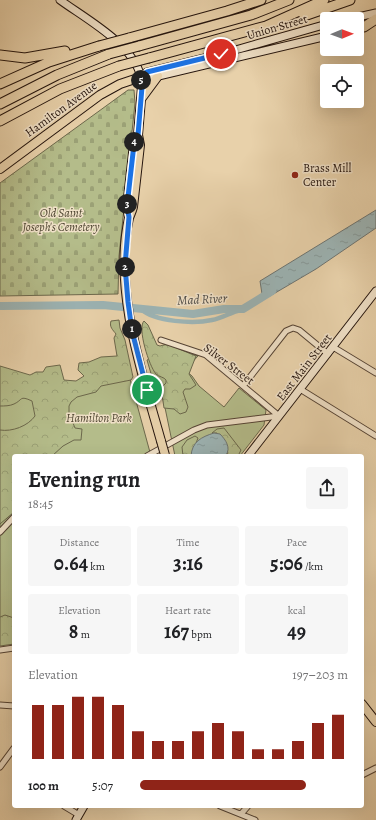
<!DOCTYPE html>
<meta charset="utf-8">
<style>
body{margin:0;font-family:Alegreya,serif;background:#f6f6f6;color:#202124;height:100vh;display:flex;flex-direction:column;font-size:15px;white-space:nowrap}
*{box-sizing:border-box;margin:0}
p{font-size:13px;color:#757577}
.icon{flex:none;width:22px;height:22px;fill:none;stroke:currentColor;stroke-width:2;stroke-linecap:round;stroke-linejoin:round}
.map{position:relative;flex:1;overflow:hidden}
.details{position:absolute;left:12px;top:454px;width:352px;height:354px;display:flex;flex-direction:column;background:#fff;border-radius:4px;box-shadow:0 4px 16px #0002}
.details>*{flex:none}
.needle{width:26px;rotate:89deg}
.tools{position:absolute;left:320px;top:12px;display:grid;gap:8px}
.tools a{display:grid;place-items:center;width:44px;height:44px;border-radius:4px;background:#fff;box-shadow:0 4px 16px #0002;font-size:20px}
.pin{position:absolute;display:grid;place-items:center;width:34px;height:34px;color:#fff;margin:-17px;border:2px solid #fff;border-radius:50%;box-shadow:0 1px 4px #0007}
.km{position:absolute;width:20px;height:20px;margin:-10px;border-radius:50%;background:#222;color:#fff;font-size:11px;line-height:20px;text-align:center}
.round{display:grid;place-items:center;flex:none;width:42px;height:42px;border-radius:4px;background:#f6f6f6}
.overview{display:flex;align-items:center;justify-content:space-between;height:68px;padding:0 16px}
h1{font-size:22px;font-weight:700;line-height:30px}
.figures{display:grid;grid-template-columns:repeat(3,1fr);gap:6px;height:68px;padding:4px 16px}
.figures div{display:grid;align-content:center;border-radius:4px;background:#f6f6f6;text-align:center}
.figures b{font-size:20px;font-weight:700}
.figures small{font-size:11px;font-weight:400}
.figures p{font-size:11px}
.chart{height:112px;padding:8px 16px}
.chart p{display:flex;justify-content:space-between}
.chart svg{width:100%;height:72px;margin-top:4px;stroke:#8f2418;stroke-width:6}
ul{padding:0 16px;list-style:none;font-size:13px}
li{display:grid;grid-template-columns:64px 48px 1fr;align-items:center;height:30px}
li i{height:10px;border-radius:5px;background:#8f2418}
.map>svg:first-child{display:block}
.green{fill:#b4bc8a;stroke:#6c684c}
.forest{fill:url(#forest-crowns);stroke:#6c684c}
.cemetery{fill:url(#cemetery-stones);stroke:#6c684c}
.water{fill:url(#water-ripples);stroke:#6c7472}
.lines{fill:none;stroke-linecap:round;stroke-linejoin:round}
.canal{stroke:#9cb4b5;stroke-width:4.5}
.river{stroke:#9cb4b5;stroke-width:8}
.minor-casing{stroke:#554334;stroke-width:7}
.secondary-casing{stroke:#24140d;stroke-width:9}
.primary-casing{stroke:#24140d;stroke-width:10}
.motorway-casing{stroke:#24140d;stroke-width:11}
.minor{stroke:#f0e1c8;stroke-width:5}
.secondary{stroke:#f0e1c8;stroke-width:7}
.primary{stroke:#e8d1aa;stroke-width:8}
.motorway{stroke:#e8d1aa;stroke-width:9}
.primary-bridge-casing{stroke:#24140d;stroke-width:10;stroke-linecap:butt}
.motorway-bridge-casing{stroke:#24140d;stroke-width:11;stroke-linecap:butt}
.primary-bridge{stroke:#e8d1aa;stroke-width:8}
.motorway-bridge{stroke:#e8d1aa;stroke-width:9}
.route-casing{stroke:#fff;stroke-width:8}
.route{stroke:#1a73e8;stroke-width:5}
.poi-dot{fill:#8f2418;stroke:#f0e1c8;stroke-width:1.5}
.labels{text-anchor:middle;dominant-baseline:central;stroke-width:3;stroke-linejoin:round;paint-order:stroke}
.street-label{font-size:12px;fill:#24140d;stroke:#f0e1c8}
.poi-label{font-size:12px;fill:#24140d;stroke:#f0e1c8;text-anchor:start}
.park-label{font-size:12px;font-style:italic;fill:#4f4632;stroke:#f0e1c8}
.water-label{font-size:13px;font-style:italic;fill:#4e4c48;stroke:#f0e1c8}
</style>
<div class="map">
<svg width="376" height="820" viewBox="0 0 376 820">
<defs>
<pattern id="forest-crowns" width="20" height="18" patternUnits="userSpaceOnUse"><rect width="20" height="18" fill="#b4bc8a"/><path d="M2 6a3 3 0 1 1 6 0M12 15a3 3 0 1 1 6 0" fill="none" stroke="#9ba176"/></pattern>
<pattern id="cemetery-stones" width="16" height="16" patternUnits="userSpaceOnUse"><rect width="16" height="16" fill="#b4bc8a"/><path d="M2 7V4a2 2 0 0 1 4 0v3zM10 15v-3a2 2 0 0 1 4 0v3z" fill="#9ba176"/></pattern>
<pattern id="water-ripples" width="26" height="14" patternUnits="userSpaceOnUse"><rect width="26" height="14" fill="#9cb4b5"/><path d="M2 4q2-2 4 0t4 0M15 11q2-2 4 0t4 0" fill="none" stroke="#869a9a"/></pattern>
</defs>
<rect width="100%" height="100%" fill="#e8d1aa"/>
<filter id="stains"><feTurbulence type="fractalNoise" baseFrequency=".005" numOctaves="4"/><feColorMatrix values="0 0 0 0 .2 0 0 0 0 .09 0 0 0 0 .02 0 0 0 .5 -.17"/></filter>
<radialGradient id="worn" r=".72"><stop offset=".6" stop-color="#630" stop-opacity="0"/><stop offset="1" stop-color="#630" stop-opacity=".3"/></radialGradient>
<path class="green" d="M169,346L198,356L185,370L192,376L199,386L224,407L239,388L266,410L264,425L240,456H175L163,398L152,377L147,360L167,351Z
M127,368L151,456H14V642L0,644V369L57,390Z"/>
<path class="forest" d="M119,320L120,328L125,340L133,377L131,380L101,386L96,392L77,397L71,402L69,406V413L75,428L82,429L81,440H74L63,446L52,456H14V512L0,524V430C12,432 28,426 35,416L32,401C19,395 23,400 14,404C10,406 4,406 0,406V366L30,375L36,372H43L46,367L60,365L64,380L76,381L84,376L78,370L79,363L89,362L101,357L117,356L114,338L116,334C113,330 109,327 111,321Z
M144,321L148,325L157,345L160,346L167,344L196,356L189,374L196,385L190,389H185L183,392L188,407L186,412L180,414L174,409L164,408L161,388L166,383V380C164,377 159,377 156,374C149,366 137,328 144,321Z
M224,428L241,450L238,456H226L228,453L217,433H212L217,429Z
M195,436L198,438L191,456H183L182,447L187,440Z
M5,615L14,618V644L0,646V617Z"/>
<path class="cemetery" d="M128,90H134L135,103L119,256L118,294L0,296V183Z"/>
<path class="water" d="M376,210V228L316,269L270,296L265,297L262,294L260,281Z
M214,433L220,434C226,440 231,448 226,455L191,456C192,442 201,437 214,433Z"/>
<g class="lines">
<path class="canal" d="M141,309C155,322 194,324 212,320C223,318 231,312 241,310"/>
<path class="river" d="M0,306L103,305L193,314L224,309H243L272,291"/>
<defs>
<path id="minor" d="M161,340L206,355L279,416
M333,347L376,373
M243,386L286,331L293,328L299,330L328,354
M300,389L376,436
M147,456L194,430L207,425L279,416
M0,532L14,517
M0,650L14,648
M0,705L14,706
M0,767L14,748
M362,775L376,768
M64,806L79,815
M220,806L255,820
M241,814L248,806"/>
<path id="secondary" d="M60,0C86,19 133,44 141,77
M349,19L376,13
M141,77L147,72L232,51L327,24
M141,77L150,78L327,36
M248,456L376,291
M76,820L84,806"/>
<path id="primary" d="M141,99L158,76
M0,169L100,95L120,84L141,77L142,87L138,135L140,145L133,207C132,211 130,215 129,218C113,289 142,373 161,441
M129,217L127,207L134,144L138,135
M362,704L376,722"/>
<path id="motorway" d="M304,16L350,0
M364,27L376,19
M129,38L227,11L261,0
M139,46L251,15L289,0
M0,55L25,58L65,51
M149,58L266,26L324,0
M0,84L49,62L99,46
M0,104L57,75L109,54
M0,121L60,89L119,66"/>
</defs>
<use href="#minor" class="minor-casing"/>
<use href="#secondary" class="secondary-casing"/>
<use href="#primary" class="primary-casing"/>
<use href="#motorway" class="motorway-casing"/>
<use href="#minor" class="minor"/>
<use href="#secondary" class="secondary"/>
<use href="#primary" class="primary"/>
<use href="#motorway" class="motorway"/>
<defs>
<path id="primary-bridge" d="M161,441L165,455"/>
<path id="motorway-bridge" d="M99,46L129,38
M109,54L139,46
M119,66L149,58"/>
</defs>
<use href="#primary-bridge" class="primary-bridge-casing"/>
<use href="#motorway-bridge" class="motorway-bridge-casing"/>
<use href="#primary-bridge" class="primary-bridge"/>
<use href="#motorway-bridge" class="motorway-bridge"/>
</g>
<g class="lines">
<defs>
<path id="route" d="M147,390L132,331L128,302L125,266L129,217L127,206L134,144L138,135L142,87L141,77L147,72L221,54"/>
</defs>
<use href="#route" class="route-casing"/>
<use href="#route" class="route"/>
</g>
<circle class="poi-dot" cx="295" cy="175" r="4"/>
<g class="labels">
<g class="street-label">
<text transform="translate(277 27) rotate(-16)">Union Street</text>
<text transform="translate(61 109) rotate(-36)">Hamilton Avenue</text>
<text transform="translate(229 364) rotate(37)">Silver Street</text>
<text transform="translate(304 367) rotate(-52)">East Main Street</text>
</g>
<g class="poi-label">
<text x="303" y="168">Brass Mill<tspan x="303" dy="14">Center</tspan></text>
</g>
<g class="park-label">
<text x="61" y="213">Old Saint<tspan x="61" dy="14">Joseph's Cemetery</tspan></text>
<text x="99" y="418">Hamilton Park</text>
</g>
<g class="water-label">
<text transform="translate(202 299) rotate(-3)">Mad River</text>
</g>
</g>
<rect width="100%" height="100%" filter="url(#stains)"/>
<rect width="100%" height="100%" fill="url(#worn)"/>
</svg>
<div class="tools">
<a><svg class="needle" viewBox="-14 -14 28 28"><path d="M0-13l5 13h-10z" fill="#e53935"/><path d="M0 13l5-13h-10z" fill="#757577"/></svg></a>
<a><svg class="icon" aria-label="locate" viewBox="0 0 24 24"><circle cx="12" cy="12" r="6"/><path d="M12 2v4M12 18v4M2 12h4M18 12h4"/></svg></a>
</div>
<div class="pin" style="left:147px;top:390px;background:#1e9e55"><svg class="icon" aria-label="arrive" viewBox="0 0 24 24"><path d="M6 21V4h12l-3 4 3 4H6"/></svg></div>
<div class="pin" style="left:221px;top:54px;background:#d93025"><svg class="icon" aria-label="check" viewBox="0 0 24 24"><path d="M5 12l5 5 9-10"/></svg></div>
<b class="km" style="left:132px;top:329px">1</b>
<b class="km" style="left:125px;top:267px">2</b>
<b class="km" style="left:127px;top:204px">3</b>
<b class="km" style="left:134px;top:142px">4</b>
<b class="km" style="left:141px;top:80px">5</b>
<section class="details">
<div class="overview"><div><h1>Evening run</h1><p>18:45</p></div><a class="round"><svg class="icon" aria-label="share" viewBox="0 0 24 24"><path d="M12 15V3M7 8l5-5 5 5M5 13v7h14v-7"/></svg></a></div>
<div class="figures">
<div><p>Distance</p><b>0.64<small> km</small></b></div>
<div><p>Time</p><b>3:16</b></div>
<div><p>Pace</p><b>5:06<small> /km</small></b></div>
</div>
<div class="figures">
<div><p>Elevation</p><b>8<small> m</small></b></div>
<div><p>Heart rate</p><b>167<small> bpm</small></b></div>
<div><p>kcal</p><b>49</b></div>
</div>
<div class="chart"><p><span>Elevation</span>197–203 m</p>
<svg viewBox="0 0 160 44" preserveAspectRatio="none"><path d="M5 44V11M15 44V11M25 44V6M35 44V6M45 44V11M55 44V27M65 44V33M75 44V33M85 44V27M95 44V22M105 44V27M115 44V38M125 44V38M135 44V33M145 44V22M155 44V17"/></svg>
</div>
<ul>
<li><b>100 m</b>5:07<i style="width:80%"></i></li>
</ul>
</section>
</div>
